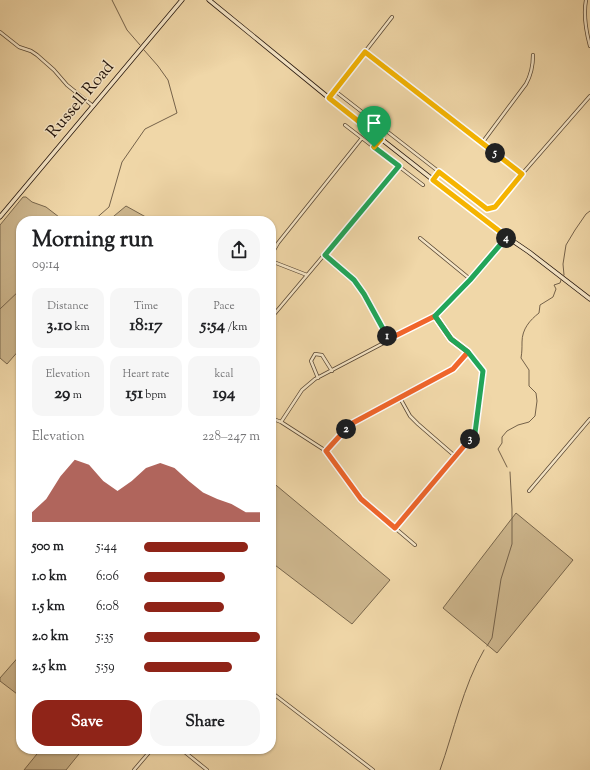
<!DOCTYPE html>
<meta charset="utf-8">
<style>
body{margin:0;font-family:"Sorts Mill Goudy",serif;background:#f6f6f6;color:#202124;height:100vh;display:flex;flex-direction:column;font-size:15px;white-space:nowrap}
*{box-sizing:border-box;margin:0}
p{font-size:13px;color:#757577}
.icon{flex:none;width:22px;height:22px;fill:none;stroke:currentColor;stroke-width:2;stroke-linecap:round;stroke-linejoin:round}
.map{position:relative;flex:1;overflow:hidden}
.details{position:absolute;left:16px;top:216px;width:260px;height:538px;display:flex;flex-direction:column;background:#fff;border-radius:16px;box-shadow:0 1px 3px #0004}
.details>*{flex:none}
.pin{position:absolute;display:grid;place-items:center;width:34px;height:34px;color:#fff;margin:-41px -17px;border-radius:50% 50% 50% 0;rotate:-45deg;box-shadow:0 0 4px #0007}
.pin .icon{rotate:45deg}
.km{position:absolute;width:20px;height:20px;margin:-10px;border-radius:50%;background:#222;color:#fff;font-size:11px;line-height:20px;text-align:center}
.round{display:grid;place-items:center;flex:none;width:42px;height:42px;border-radius:16px;background:#f6f6f6}
.head{display:flex;align-items:center;justify-content:space-between;height:68px;padding:0 16px}
h1{font-size:22px;font-weight:700;line-height:30px}
.figures{display:grid;grid-template-columns:repeat(3,1fr);gap:6px;height:68px;padding:4px 16px}
.figures div{display:grid;align-content:center;border-radius:10px;background:#f6f6f6;text-align:center}
.figures b{font-size:17px;font-weight:700}
.figures small{font-size:11px;font-weight:400}
.figures p{font-size:11px}
.chart{height:112px;padding:8px 16px}
.chart p{display:flex;justify-content:space-between}
.chart svg{width:100%;height:72px;margin-top:4px;fill:#8f2418;opacity:.7}
.cta{display:flex;gap:8px;margin-top:auto;padding:8px 16px}
.cta a{flex:1;height:46px;border-radius:16px;background:#8f2418;color:#fff;font-size:16px;font-weight:700;line-height:46px;text-align:center}
.cta a+a{background:#f6f6f6;color:#202124}
ul{padding:0 16px;list-style:none;font-size:13px}
li{display:grid;grid-template-columns:64px 48px 1fr;align-items:center;height:30px}
li i{height:10px;border-radius:5px;background:#8f2418}
.map>svg:first-child{display:block}
.green{fill:#cdb68d;stroke:#78664c}
.lines{fill:none;stroke-linecap:round;stroke-linejoin:round}
.stream{stroke:#75624a;stroke-width:1}
.street-casing{stroke:#574633;stroke-width:4}
.secondary-casing{stroke:#24150c;stroke-width:5}
.street{stroke:#f5e5c6;stroke-width:2.5}
.secondary{stroke:#f5e5c6;stroke-width:3.5}
.split-1-casing{stroke:#fff;stroke-width:8}
.split-2-casing{stroke:#fff;stroke-width:8}
.split-3-casing{stroke:#fff;stroke-width:8}
.split-4-casing{stroke:#fff;stroke-width:8}
.split-5-casing{stroke:#fff;stroke-width:8}
.split-6-casing{stroke:#fff;stroke-width:8}
.split-1{stroke:#22a559;stroke-width:5}
.split-2{stroke:#f0652b;stroke-width:5}
.split-3{stroke:#f0652b;stroke-width:5}
.split-4{stroke:#22a559;stroke-width:5}
.split-5{stroke:#f5b400;stroke-width:5}
.split-6{stroke:#f5b400;stroke-width:5}
.labels{text-anchor:middle;dominant-baseline:central;stroke-width:3;stroke-linejoin:round;paint-order:stroke}
.street-label{font-size:17px;fill:#24150c;stroke:#f5e5c6}
</style>
<div class="map">
<svg width="590" height="770" viewBox="0 0 590 770">
<rect width="100%" height="100%" fill="#f0d7a8"/>
<filter id="stains"><feTurbulence type="fractalNoise" baseFrequency=".005" numOctaves="4"/><feColorMatrix values="0 0 0 0 .2 0 0 0 0 .09 0 0 0 0 .02 0 0 0 .5 -.17"/></filter>
<radialGradient id="worn" r=".72"><stop offset=".6" stop-color="#630" stop-opacity="0"/><stop offset="1" stop-color="#630" stop-opacity=".3"/></radialGradient>
<path class="green" d="M23,197H26L32,202L46,207L59,217L76,221H21V348L7,364L0,358V225Z
M126,206L153,221H108Z
M271,481L390,580L352,624L271,562Z
M516,513L573,560L497,653L443,608Z
M21,654V697L0,681V678Z
M41,749H83L66,770H24Z"/>
<g class="lines">
<path class="stream" d="M112,0L127,30L140,45
M93,221L109,207L122,162L145,129L177,113L168,80L158,66L144,50
M564,275L563,264L566,245L575,230L586,214L590,211
M0,309L21,289
M507,467L498,449L502,443V437L507,431L518,425L529,422L535,416L537,401L536,393L529,386V370L521,358C522,352 522,348 522,342C522,329 530,320 539,313L540,305L553,297L556,289L554,285L560,283L561,280
M487,646L492,638L501,579L512,544V509L510,472
M440,770C454,731 463,686 484,650"/>
<defs>
<path id="street" d="M586,0C583,16 586,31 590,46
M0,32L19,47L31,51L37,55L54,70L67,85L93,106
M365,52L522,174
M335,91L487,209L495,207L522,174L590,96
M329,98L392,17
M345,125L423,185
M482,143L526,84C531,75 533,65 533,55
M374,147L381,139
M433,180L439,172
M420,238L470,279
M271,255L278,243L362,138
M325,255L354,280L364,294L389,339
M271,261L307,275
M271,318L399,166
M318,378L311,361L315,354L322,355L332,371
M400,398L410,416L418,424L456,457
M271,418L281,422L326,451L361,499L415,545
M281,422L302,390L315,379L435,316L470,279L507,237
M326,451L349,425L453,369L467,352
M529,491L590,419
M395,528L475,433L483,371L467,352L451,339L435,316
M271,692L373,770
M181,749L207,770
M134,770L152,749"/>
<path id="secondary" d="M209,0L329,98L483,219L507,237L529,252L590,299
M0,217L182,0"/>
</defs>
<use href="#street" class="street-casing"/>
<use href="#secondary" class="secondary-casing"/>
<use href="#street" class="street"/>
<use href="#secondary" class="secondary"/>
</g>
<g class="lines">
<defs>
<path id="split-1" d="M374,147L399,166L325,255L354,280L364,294L387,336"/>
<path id="split-2" d="M346,429L349,425L453,369L468,352L451,339L435,316L389,339L387,336"/>
<path id="split-3" d="M346,429L326,451L361,499L395,528L470,439"/>
<path id="split-4" d="M470,439L475,433L483,371L468,352L451,339L435,316L470,280L506,238"/>
<path id="split-5" d="M495,153L522,174L495,207L487,209L439,172L433,180L507,237L506,238"/>
<path id="split-6" d="M374,147L381,139L329,98L365,52L495,153"/>
</defs>
<use href="#split-1" class="split-1-casing"/>
<use href="#split-2" class="split-2-casing"/>
<use href="#split-3" class="split-3-casing"/>
<use href="#split-4" class="split-4-casing"/>
<use href="#split-5" class="split-5-casing"/>
<use href="#split-6" class="split-6-casing"/>
<use href="#split-1" class="split-1"/>
<use href="#split-2" class="split-2"/>
<use href="#split-3" class="split-3"/>
<use href="#split-4" class="split-4"/>
<use href="#split-5" class="split-5"/>
<use href="#split-6" class="split-6"/>
</g>
<g class="labels">
<g class="street-label">
<text transform="translate(81 100) rotate(-50)">Russell Road</text>
</g>
</g>
<rect width="100%" height="100%" filter="url(#stains)"/>
<rect width="100%" height="100%" fill="url(#worn)"/>
</svg>
<div class="pin" style="left:374px;top:147px;background:#1e9e55"><svg class="icon" aria-label="arrive" viewBox="0 0 24 24"><path d="M6 21V4h12l-3 4 3 4H6"/></svg></div>
<b class="km" style="left:387px;top:336px">1</b>
<b class="km" style="left:346px;top:429px">2</b>
<b class="km" style="left:470px;top:439px">3</b>
<b class="km" style="left:506px;top:238px">4</b>
<b class="km" style="left:495px;top:153px">5</b>
<section class="details">
<div class="head"><div><h1>Morning run</h1><p>09:14</p></div><a class="round"><svg class="icon" aria-label="share" viewBox="0 0 24 24"><path d="M12 15V3M7 8l5-5 5 5M5 13v7h14v-7"/></svg></a></div>
<div class="figures">
<div><p>Distance</p><b>3.10<small> km</small></b></div>
<div><p>Time</p><b>18:17</b></div>
<div><p>Pace</p><b>5:54<small> /km</small></b></div>
</div>
<div class="figures">
<div><p>Elevation</p><b>29<small> m</small></b></div>
<div><p>Heart rate</p><b>151<small> bpm</small></b></div>
<div><p>kcal</p><b>194</b></div>
</div>
<div class="chart"><p><span>Elevation</span>228–247 m</p>
<svg viewBox="0 0 160 44" preserveAspectRatio="none"><path d="M0 44V38L10 30L20 16L30 6L40 9L50 19L60 25L70 19L80 11L90 8L100 11L110 19L120 26L130 30L140 33L150 38L160 38V44z"/></svg>
</div>
<ul>
<li><b>500 m</b>5:44<i style="width:90%"></i></li>
<li><b>1.0 km</b>6:06<i style="width:70%"></i></li>
<li><b>1.5 km</b>6:08<i style="width:69%"></i></li>
<li><b>2.0 km</b>5:35<i style="width:100%"></i></li>
<li><b>2.5 km</b>5:59<i style="width:76%"></i></li>
</ul>
<div class="cta"><a>Save</a><a>Share</a></div>
</section>
</div>
